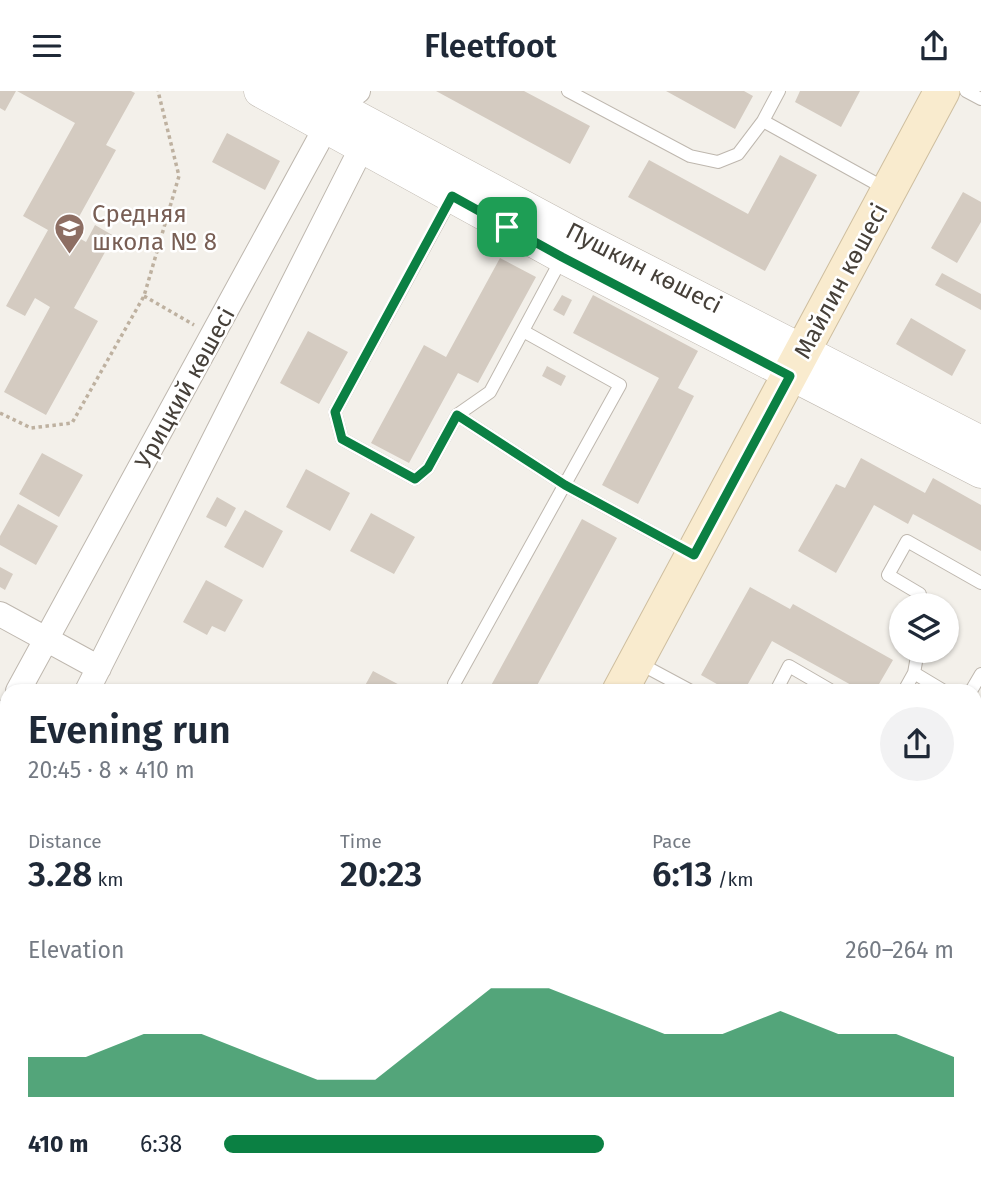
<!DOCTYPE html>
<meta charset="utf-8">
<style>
body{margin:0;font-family:"Fira Sans",sans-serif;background:#f2f2f3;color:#1f2937;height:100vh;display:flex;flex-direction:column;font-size:26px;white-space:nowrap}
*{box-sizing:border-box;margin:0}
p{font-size:23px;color:#747a83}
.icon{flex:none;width:38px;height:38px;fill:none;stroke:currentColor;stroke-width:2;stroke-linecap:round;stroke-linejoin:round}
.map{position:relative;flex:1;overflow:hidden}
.drawer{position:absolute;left:0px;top:593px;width:982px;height:502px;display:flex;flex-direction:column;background:#fff;border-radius:21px 21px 0 0;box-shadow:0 2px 5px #0004}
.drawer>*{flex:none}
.tools{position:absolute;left:889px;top:502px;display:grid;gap:14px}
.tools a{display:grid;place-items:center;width:70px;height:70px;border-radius:50%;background:#fff;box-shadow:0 2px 5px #0004;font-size:35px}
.pin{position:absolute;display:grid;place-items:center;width:60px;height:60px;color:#fff;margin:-30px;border-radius:14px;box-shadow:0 4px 10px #0006}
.round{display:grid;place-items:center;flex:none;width:74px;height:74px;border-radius:37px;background:#f2f2f3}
.head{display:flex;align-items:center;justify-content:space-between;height:119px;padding:0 28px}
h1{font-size:38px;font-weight:600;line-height:52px}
.figures{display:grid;grid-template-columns:repeat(3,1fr);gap:10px;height:119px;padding:7px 28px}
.figures div{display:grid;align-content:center}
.figures b{font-size:35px;font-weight:600}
.figures small{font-size:19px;font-weight:400}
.figures p{font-size:19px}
.chart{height:196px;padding:14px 28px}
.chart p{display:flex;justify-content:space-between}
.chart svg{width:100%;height:126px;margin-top:7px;fill:#0b8043;opacity:.7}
ul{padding:0 28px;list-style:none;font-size:23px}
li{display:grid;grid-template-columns:112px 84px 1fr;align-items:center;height:52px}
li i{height:18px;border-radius:9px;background:#0b8043}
header{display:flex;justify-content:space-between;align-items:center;height:91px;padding:0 28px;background:#fff;font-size:32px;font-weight:600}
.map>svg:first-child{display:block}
.building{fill:#d4cbc1}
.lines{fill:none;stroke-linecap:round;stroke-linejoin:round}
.service-casing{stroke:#beb7ae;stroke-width:14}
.minor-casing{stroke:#beb7ae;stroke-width:26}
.tertiary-casing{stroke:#beb7ae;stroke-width:33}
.secondary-casing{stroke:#cebe9f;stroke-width:37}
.path{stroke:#beb1a0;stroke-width:3.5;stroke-dasharray:3.5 3.5;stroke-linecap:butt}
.service{stroke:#fff;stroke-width:12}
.minor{stroke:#fff;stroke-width:24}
.tertiary{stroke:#fff;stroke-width:32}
.secondary{stroke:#f9ebce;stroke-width:35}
.route-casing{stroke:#fff;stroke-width:14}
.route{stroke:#0b8043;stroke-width:9}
.labels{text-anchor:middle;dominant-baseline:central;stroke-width:5;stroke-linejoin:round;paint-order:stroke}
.education-label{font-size:24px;fill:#785e54;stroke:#fff;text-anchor:start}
.street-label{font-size:24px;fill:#464039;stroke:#fff}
</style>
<header><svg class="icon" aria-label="menu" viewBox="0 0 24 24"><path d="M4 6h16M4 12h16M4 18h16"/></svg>Fleetfoot<svg class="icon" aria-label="share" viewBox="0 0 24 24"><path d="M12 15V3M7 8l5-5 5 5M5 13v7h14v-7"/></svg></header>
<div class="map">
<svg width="981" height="1094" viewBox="0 0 981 1094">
<rect width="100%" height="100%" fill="#f3f0ea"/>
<path class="building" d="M0,0H16L5,20L0,17Z
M17,0H131L135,2L106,54L116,59L70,142L86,151L95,134L114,145L74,217L98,230L46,324L4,301L50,216L35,207L25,225L6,215L48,139L23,125L75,32Z
M436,0H524L590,35L570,73Z
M666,0H744L753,5L735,38Z
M800,0H860L841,36L795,11Z
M227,42L280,70L265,99L212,71Z
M780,64L817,84L765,180L628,106L649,69L748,123Z
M963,101L981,111V131L957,172L931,157Z
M500,167L536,186L478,292L458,282L409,372L371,352L424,254L446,266Z
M942,182L981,203V219L935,194Z
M562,204L572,209L564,225L553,219Z
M593,204L698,260L678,297L694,305L638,413L602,394L659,287L573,242Z
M911,227L966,259L952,285L896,253Z
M308,240L348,261L319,313L280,292Z
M547,275L566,285L561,295L542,285Z
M42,362L83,384L59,426L19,403Z
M861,367L925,402L933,387L981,414V460L913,423L908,433L874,414L836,482L798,460L836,393L845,397Z
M306,378L350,402L330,440L286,416Z
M217,406L236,417L226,436L206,426Z
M18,413L58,435L36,474L0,454V445Z
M245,419L283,440L263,477L224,456Z
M371,422L415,446L394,483L350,460Z
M582,428L617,447L534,600H488Z
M0,476L13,483L5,499L0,496Z
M206,489L243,509L225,541L212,535L207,544L183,531Z
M750,496L790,518L793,513L893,569L875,600H862L772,550L744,600H729L701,584Z
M373,580L411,600H362Z
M981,652V744L975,756V663Z
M7,805V879L0,892V818Z
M978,983L981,984V1023L975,1020V989Z
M206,1088H246L243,1094H203Z
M446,1088H495L492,1094H444Z"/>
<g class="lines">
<defs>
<path id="service" d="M568,0L690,65L718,71L738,63L763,30L886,98
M966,0L981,8
M763,30L779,0
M452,106L335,321L342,348L415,388L428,377L457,324L490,301L562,167
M457,324L565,394L690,462
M921,514L920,503L888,484L907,450L981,492
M918,560L914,582L944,600
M637,571L691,600
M454,593L620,294L523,240
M776,600L789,575L832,600
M904,600L914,582
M971,600L981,583
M975,618L981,622
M0,934L7,921
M975,1042L981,1046
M12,1088L22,1094
M173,1094L176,1088
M512,1094L515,1088"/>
<path id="minor" d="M0,523L99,577
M18,600L337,16L358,0
M87,600L362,56L366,41
M0,633L7,620
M0,765L7,752"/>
<path id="tertiary" d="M260,0L562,166L981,381
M308,0L575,143L981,351
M975,902L981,890
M876,1094L879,1088"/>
<path id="secondary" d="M620,600L942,0
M355,1094L358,1088"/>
</defs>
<use href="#service" class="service-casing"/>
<use href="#minor" class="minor-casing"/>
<use href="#tertiary" class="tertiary-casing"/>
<use href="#secondary" class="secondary-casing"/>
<path class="path" d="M144,205L194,234
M0,322L31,337L72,332L144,205L179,85L158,0"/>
<use href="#service" class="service"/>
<use href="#minor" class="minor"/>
<use href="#tertiary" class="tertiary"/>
<use href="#secondary" class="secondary"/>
</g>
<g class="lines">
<defs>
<path id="route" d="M452,105L562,166L790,285L694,464L565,394L457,324L428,377L415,388L342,348L335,321Z"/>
</defs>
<use href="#route" class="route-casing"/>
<use href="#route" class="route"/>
</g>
<defs>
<symbol id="school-pin" viewBox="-11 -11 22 30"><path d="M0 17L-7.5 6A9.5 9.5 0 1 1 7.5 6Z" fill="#8d6e63" stroke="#fff"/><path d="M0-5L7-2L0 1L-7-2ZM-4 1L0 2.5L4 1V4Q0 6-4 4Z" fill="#fff"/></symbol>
</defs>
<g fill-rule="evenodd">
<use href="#school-pin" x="52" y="120" width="35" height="47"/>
</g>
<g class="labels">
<g class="education-label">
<text x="92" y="123">Средняя<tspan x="92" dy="28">школа № 8</tspan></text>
</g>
<g class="street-label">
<text transform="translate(644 177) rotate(27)">Пушкин көшесі</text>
<text transform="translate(841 190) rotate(-62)">Майлин көшесі</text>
<text transform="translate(185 297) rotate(-61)">Урицкий көшесі</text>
</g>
</g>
</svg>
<div class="tools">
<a><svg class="icon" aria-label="layers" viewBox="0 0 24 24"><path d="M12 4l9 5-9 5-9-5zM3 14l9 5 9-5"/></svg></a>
</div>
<div class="pin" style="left:507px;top:136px;background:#1e9e55"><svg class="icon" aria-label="arrive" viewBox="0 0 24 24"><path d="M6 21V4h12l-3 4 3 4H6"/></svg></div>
<section class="drawer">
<div class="head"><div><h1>Evening run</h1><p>20:45 · 8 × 410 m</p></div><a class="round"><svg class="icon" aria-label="share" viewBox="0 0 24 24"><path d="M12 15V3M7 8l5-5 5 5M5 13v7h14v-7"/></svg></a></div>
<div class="figures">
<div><p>Distance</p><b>3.28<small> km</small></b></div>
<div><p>Time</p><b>20:23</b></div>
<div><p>Pace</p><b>6:13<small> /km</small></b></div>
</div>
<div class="chart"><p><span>Elevation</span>260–264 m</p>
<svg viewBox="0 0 160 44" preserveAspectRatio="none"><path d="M0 44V30L10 30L20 22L30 22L40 30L50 38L60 38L70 22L80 6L90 6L100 14L110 22L120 22L130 14L140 22L150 22L160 30V44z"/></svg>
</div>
<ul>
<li><b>410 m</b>6:38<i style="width:52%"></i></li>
</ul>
</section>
</div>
